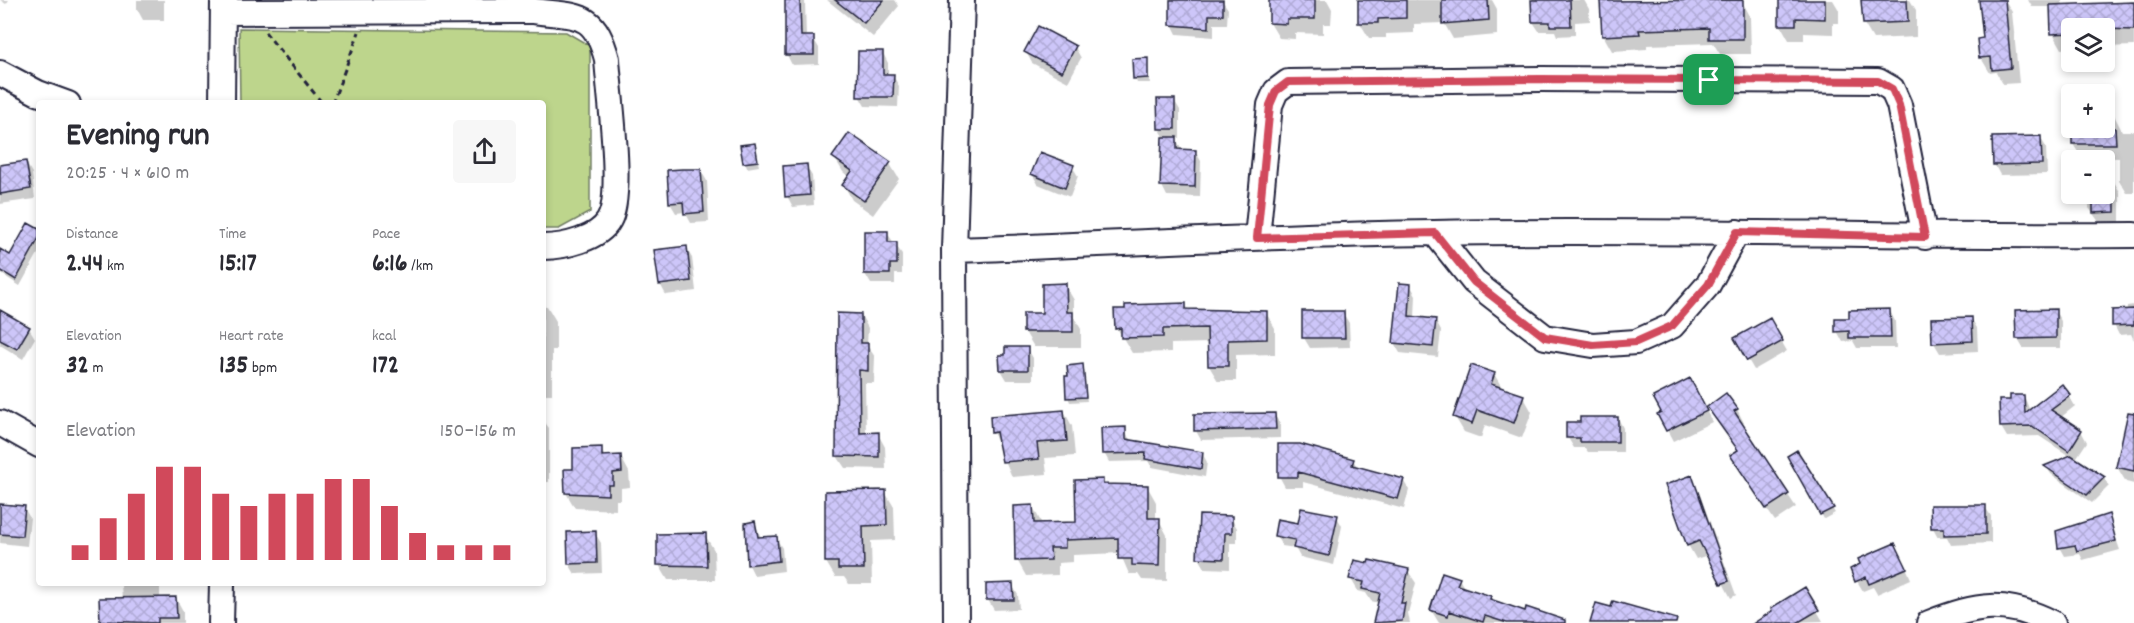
<!DOCTYPE html>
<meta charset="utf-8">
<style>
body{margin:0;font-family:Dekko,sans-serif;background:#f7f7f7;color:#2b2b33;height:100vh;display:flex;flex-direction:column;font-size:22px;white-space:nowrap}
*{box-sizing:border-box;margin:0}
p{font-size:20px;color:#7c7c81}
.icon{flex:none;width:33px;height:33px;fill:none;stroke:currentColor;stroke-width:2;stroke-linecap:round;stroke-linejoin:round}
.map{position:relative;flex:1;overflow:hidden}
.side{position:absolute;left:36px;top:100px;width:510px;height:486px;display:flex;flex-direction:column;background:#fff;border-radius:6px;box-shadow:0 3px 9px #0003}
.side>*{flex:none}
.fabs{position:absolute;left:2061px;top:18px;display:grid;gap:12px}
.fabs a{display:grid;place-items:center;width:54px;height:54px;border-radius:6px;background:#fff;box-shadow:0 3px 9px #0003;font-size:30px}
.pin{position:absolute;display:grid;place-items:center;width:51px;height:51px;color:#fff;margin:-26px;border-radius:12px;box-shadow:0 3px 9px #0006}
.round{display:grid;place-items:center;flex:none;width:63px;height:63px;border-radius:6px;background:#f7f7f7}
.overview{display:flex;align-items:center;justify-content:space-between;height:102px;padding:0 30px}
h1{font-size:33px;font-weight:800;line-height:45px}
.metrics{display:grid;grid-template-columns:repeat(3,1fr);gap:9px;height:102px;padding:6px 30px}
.metrics div{display:grid;align-content:center}
.metrics b{font-size:26px;font-weight:800}
.metrics small{font-size:16px;font-weight:400}
.metrics p{font-size:16px}
.chart{height:168px;padding:12px 30px}
.chart p{display:flex;justify-content:space-between}
.chart svg{width:100%;height:108px;margin-top:6px;stroke:#d1495b;stroke-width:6}
.map>svg:first-child{display:block}
.park{fill:#bdd58c;stroke:#707c64;stroke-width:1.5}
.shadow{fill:#0003}
.building{fill:url(#building-cross-hatch);stroke:#22223b;stroke-width:1.5}
.lines{fill:none;stroke-linecap:round;stroke-linejoin:round}
.minor-casing{stroke:#22223b;stroke-width:28}
.path{stroke:#22223b;stroke-width:3;stroke-dasharray:6 4.5;stroke-linecap:butt}
.minor{stroke:#fff;stroke-width:24}
.route-casing{stroke:#fff;stroke-width:12}
.route{stroke:#d1495b;stroke-width:8}
</style>
<div class="map">
<svg width="2134" height="623" viewBox="0 0 2134 623">
<defs>
<pattern id="building-cross-hatch" width="8" height="8" patternUnits="userSpaceOnUse" patternTransform="scale(1.5)"><rect width="8" height="8" fill="#cdc6f9"/><path d="M0 0l8 8M0 8l8-8" fill="none" stroke="#b0aad6"/></pattern>
</defs>
<rect width="100%" height="100%" fill="#fff"/>
<filter id="ink" filterUnits="userSpaceOnUse"><feTurbulence type="fractalNoise" baseFrequency=".0167" numOctaves="2"/><feDisplacementMap in="SourceGraphic" scale="12" xChannelSelector="R" yChannelSelector="G"/><feConvolveMatrix kernelMatrix="1 2 1 2 8 2 1 2 1" color-interpolation-filters="sRGB"/></filter>
<g filter="url(#ink)">
<path class="park" d="M239,28L566,32L590,46V212L559,229H543V104L240,103Z"/>
<path class="shadow" d="M0,0H9L6,4Z
M137,0H164V20H143L137,9Z
M786,0L805,1L806,38H813L819,48V64L792,65L787,55Z
M827,0H895L899,6L873,37Z
M1222,0L1228,9L1227,24H1214V37L1177,34L1172,24Z
M1271,0H1327L1332,9L1331,24H1323V34L1295,33V39L1279,38L1270,23Z
M1359,0H1492L1497,9V35L1453,39L1444,23L1414,24V33L1386,34V38H1369L1360,23Z
M1533,0H1584L1589,9L1590,21L1575,22V35L1557,36L1555,31H1539L1533,22Z
M1735,0L1742,1L1750,16L1751,54H1720L1713,43L1647,45V49L1612,51L1603,35L1635,0Z
M1781,0H1833L1839,10V23H1833V34L1804,33V40H1789L1780,24Z
M1863,0H1910L1916,10V37L1873,39L1864,24Z
M1980,0H2005L2012,12L2019,83L2003,84L1996,72L1990,73L1981,58L1984,40Z
M2028,0H2062V6L2134,3V46L2104,47V28H2072V48L2062,49L2053,33L2052,7H2032Z
M1075,47L1081,58L1068,82L1032,63L1026,52Z
M883,53L888,63V75L893,76L899,86L898,107L865,106L859,96Z
M1147,60L1150,83H1137L1135,78Z
M1174,100L1180,110V138H1176L1182,151H1195L1201,161L1200,197L1167,196L1162,186L1165,138L1159,128Z
M2104,115H2114L2122,131H2134V193H2127L2119,180V158L2081,157L2073,144V128H2104Z
M2040,137L2046,147L2047,174L2000,175L1994,164Z
M754,144L759,166L747,168L742,146Z
M834,157L890,164L899,179L873,215L852,200L844,185L849,177L843,172Z
M26,163L32,173L35,199L0,204V166Z
M806,166L812,176L814,205L793,207L787,196Z
M1072,166L1078,176L1070,197L1038,184L1032,174Z
M701,171L707,181L709,222L691,223L685,212L676,213L670,203Z
M2104,182H2114L2120,192V222H2099L2089,208L2090,194H2104Z
M39,231V252L20,286L0,273V251L11,257Z
M887,233L902,254V274H895V284H871L865,274Z
M686,248L692,258L696,291L666,295L660,284Z
M1065,285L1074,300V317L1081,329V347H1034L1025,332L1044,314Z
M1410,285L1416,295L1415,318L1435,320L1441,331L1438,357L1400,353L1394,343Z
M1185,304L1189,310L1266,313L1275,328V354L1236,355V381H1218L1209,366V343L1171,344V352L1132,353L1117,328Z
M2134,305V340L2131,334L2119,335L2114,325L2127,311V306Z
M543,306H547L556,321V350H552V394H543Z
M0,311L29,328L35,338L23,359L0,345Z
M1890,311L1895,321L1896,348H1857L1853,341L1843,342L1837,331L1851,319Z
M2055,311L2061,321V348H2023L2017,338Z
M1343,313L1349,323L1350,347L1310,348L1304,338Z
M861,315L868,328L867,345L875,357L874,383H865L866,434H878L885,447L886,469L845,468L837,456Z
M1971,318L1977,328L1978,351L1940,353L1934,343Z
M1769,320L1787,351L1754,370L1736,339Z
M1027,348L1033,358V380H1007L1001,370Z
M1082,366L1087,401L1070,402L1068,397L1069,377Z
M1494,374L1503,389L1523,396L1532,412L1522,438L1485,425L1481,438L1464,432L1455,417Z
M1696,390L1712,422L1673,441L1659,415Z
M2024,396L2030,411L2069,396L2075,406L2060,418L2081,431L2087,442L2075,460L2104,478L2109,486L2092,503L2051,474L2046,466L2071,457L2039,436L2007,437L2001,427V402Z
M1709,407L1737,409L1744,423L1741,425L1796,507L1775,521L1739,469V451Z
M1064,411L1072,426L1075,456L1045,458L1047,474L1012,477L993,432Z
M1274,414L1280,424V438L1201,440L1196,431Z
M2134,414V484L2126,482L2117,467Z
M1618,418L1623,428V452H1588L1585,448H1574L1568,438Z
M543,420L549,428V482H543Z
M1125,429L1130,441L1202,453L1207,462L1205,477L1152,467L1148,461L1109,462L1104,453Z
M1280,445L1353,460L1358,468L1403,480L1409,490L1404,509L1303,482V487H1285L1279,476Z
M601,449L605,457H621L629,472L630,487L621,488V500H616V510L575,508L566,493L575,470Z
M1797,452L1835,513L1824,519L1789,456Z
M1691,477L1699,492L1736,595L1731,598L1708,555L1696,559L1688,545Z
M1102,481L1105,486H1147L1156,502V520H1159L1167,535V581L1142,580L1138,574H1129L1120,553L1073,555V562L1058,563V575L1026,576L1017,560L1033,507L1042,524L1077,523Z
M885,492L894,507L895,540L871,541L872,584H849L844,577H835L826,562Z
M0,505L24,508L30,518L27,546L0,543Z
M1985,507L1991,516V543L1951,545L1947,537H1938L1933,528Z
M1200,516L1231,518L1237,528V543H1230V569L1205,568L1199,558Z
M2108,516L2120,550L2083,560L2080,554L2065,556L2060,547L2072,529L2071,525Z
M1337,517L1342,526L1334,565L1300,557L1295,548L1282,546L1276,536L1299,524Z
M755,523L761,538H776L782,548L784,571L754,575L749,565L746,524Z
M595,533L601,543L602,573L575,574L569,564Z
M705,535L714,550L715,580H668L659,565Z
M1901,555L1911,579L1877,594L1873,587L1863,591L1857,581Z
M1408,571L1416,583L1408,613L1410,623H1375L1379,603L1371,601L1366,593L1358,591L1351,579Z
M1459,579L1465,589L1490,597L1493,601L1564,623H1439L1431,610Z
M121,584H160V598H176L183,611V623H101V599H122Z
M1012,585L1018,595L1019,609L994,610L988,600Z
M1804,589L1823,621L1766,623L1774,612Z"/>
<path class="building" d="M785,0H800L801,36H814V55H785Z
M835,0H884L864,23Z
M1170,0H1223V15H1209V28L1170,25Z
M1269,0H1315V19H1287V24L1269,23Z
M1358,0H1406V18L1378,19V23H1358Z
M1442,0H1488L1489,20L1442,24Z
M1531,0H1570L1571,26H1550V22H1532Z
M1743,0V39H1709V28L1639,30L1640,34L1602,36L1600,1Z
M1779,0H1825V19L1796,18V25H1779Z
M1861,0H1907L1908,22L1863,24Z
M1979,0H2005L2011,68L1992,70L1991,57L1979,58L1977,39L1983,38Z
M2134,2V30L2072,28V33L2051,34L2050,5Z
M1038,26L1076,46L1062,72L1024,52Z
M858,51H883V74H894L893,97H857Z
M1148,58V78L1133,79L1132,59Z
M1157,99H1175V129H1158Z
M2072,128H2115L2116,144H2072Z
M849,133L891,162L864,201L842,185L852,171L832,157Z
M2041,136L2042,164L1993,165L1992,137Z
M1162,137H1177V149L1196,150L1195,187L1160,186Z
M755,143L758,161L743,163L740,145Z
M1040,152L1074,165L1065,188L1031,174Z
M26,161L31,189L0,194V165Z
M807,164L810,195L785,197L783,166Z
M682,169H701L704,212L684,214L683,202L669,203L667,170Z
M2093,194H2115V212L2093,213Z
M28,223L39,229V238L16,280L0,270V249L10,255Z
M864,231H888V242H897V264H890V274H864Z
M687,246L691,281L659,285L654,250Z
M1066,283L1067,312H1073V332H1023V313H1042V284Z
M1399,283L1411,284L1409,316L1436,319L1433,347L1393,343Z
M1186,303V309L1267,311V339L1228,340V366H1208L1207,328L1163,329V337L1121,338V328L1115,329L1114,309H1125V305Z
M1890,309L1891,338H1849V331L1835,332V318H1849V310Z
M2056,309V338L2016,339L2015,310Z
M2134,309V325L2112,326V310Z
M0,310L30,327L17,349L0,340Z
M1302,311H1344L1345,338H1302Z
M837,313L861,314V343H868V371L859,370L860,433L879,432V457L836,456Z
M1972,317L1973,341L1932,343L1931,318Z
M1770,318L1783,341L1747,361L1734,338Z
M1005,347H1028V370H1000L999,355H1005Z
M1083,364L1086,397L1066,398L1065,376H1068L1067,366Z
M1471,365L1495,373L1491,384L1524,395L1514,423L1477,410L1472,424L1453,417Z
M1690,378L1707,411L1666,431L1657,414L1661,412L1653,397Z
M2062,384L2071,395L2051,410L2082,430L2069,451L2032,426L2000,427L1999,400H2010V395H2024L2025,413Z
M1726,393L1738,409L1734,411L1789,494L1766,509L1730,455L1738,450L1707,407Z
M1064,410L1067,441L1037,443L1039,459L1002,462L996,432L991,433L990,416Z
M2128,412L2134,413V471L2116,467Z
M1275,413L1276,429L1194,431V414Z
M1580,417H1618V442H1580V438H1566V422H1580Z
M1126,427V439L1203,452L1201,469L1145,459L1146,453L1102,454L1101,428Z
M1278,444H1300L1354,459L1352,465L1404,479L1398,499L1298,472V477H1278Z
M602,447V456L621,455L622,472L613,473V485H608V495L565,493L564,469H573V448Z
M1797,450L1834,508L1820,515L1787,456Z
M2071,455L2105,477L2087,495L2044,466Z
M1692,475L1729,581L1721,584L1699,541L1687,546L1665,485Z
M1103,479V484L1148,485V518H1160L1159,566L1132,565V559H1118V538L1065,540V548H1050L1051,560L1015,561L1014,506L1033,505L1034,523L1076,522L1075,480Z
M886,490L887,525L863,526L864,569H838V562H825V491Z
M0,504L25,506L22,536L0,534Z
M1930,505H1986V534L1944,535V528H1931Z
M1301,508L1338,515L1329,556L1293,548L1295,540L1274,536L1277,519L1298,523Z
M2109,514L2116,541L2077,551L2075,545L2058,548L2056,531Z
M1199,515L1232,516V533H1225L1224,559L1197,558Z
M755,521L758,537L777,536L779,561L747,565L745,523Z
M596,531L597,563L568,564L567,532Z
M706,533L707,566L657,565V534Z
M1895,543L1907,568L1869,584L1866,577L1855,582L1850,569L1860,564L1858,559Z
M1354,560L1368,563L1369,560L1409,569L1401,603H1405L1402,621L1373,623L1380,593L1362,589L1364,582L1349,579Z
M1442,572L1460,578L1457,585L1491,596L1490,599L1525,611L1526,607L1565,620V623H1507L1485,616L1483,622L1449,611L1448,616L1430,610Z
M1013,583L1014,600H986V584Z
M1805,587L1819,610L1797,623H1754L1772,611L1771,608Z
M176,597L177,618H158V623L100,621L99,598Z
M1613,601L1677,619L1676,623H1590L1596,603L1611,607Z"/>
<g class="lines">
<defs>
<path id="minor" d="M223,12L534,11C579,17 594,11 607,59C609,93 624,195 609,220C599,239 563,247 543,247
M0,73L38,93L68,104
M222,104L223,0
M1435,233L1474,282L1545,337L1593,345L1636,342L1672,326L1708,285L1737,232
M1257,238L1270,105L1276,91L1288,82L1540,79L1878,81L1892,89L1899,105L1925,237
M954,250C1114,244 1274,235 1434,233C1668,229 1901,237 2134,235
M0,423L39,445
M221,623L222,584
M956,623L954,250L962,0
M1929,623C1979,604 2004,599 2053,623"/>
</defs>
<use href="#minor" class="minor-casing"/>
<path class="path" d="M265,32L323,104
M332,104L359,32"/>
<use href="#minor" class="minor"/>
</g>
</g>
<g class="lines" filter="url(#ink)">
<defs>
<path id="route" d="M1540,79L1878,81L1892,89L1899,105L1925,237L1737,232L1708,285L1672,326L1636,342L1593,345L1545,337L1474,282L1435,233L1257,238L1270,105L1276,91L1288,82Z"/>
</defs>
<use href="#route" class="route-casing"/>
<use href="#route" class="route"/>
</g>
</svg>
<div class="fabs">
<a><svg class="icon" aria-label="layers" viewBox="0 0 24 24"><path d="M12 4l9 5-9 5-9-5zM3 14l9 5 9-5"/></svg></a>
<a>+</a>
<a>−</a>
</div>
<div class="pin" style="left:1709px;top:80px;background:#1e9e55"><svg class="icon" aria-label="arrive" viewBox="0 0 24 24"><path d="M6 21V4h12l-3 4 3 4H6"/></svg></div>
<section class="side">
<div class="overview"><div><h1>Evening run</h1><p>20:25 · 4 × 610 m</p></div><a class="round"><svg class="icon" aria-label="share" viewBox="0 0 24 24"><path d="M12 15V3M7 8l5-5 5 5M5 13v7h14v-7"/></svg></a></div>
<div class="metrics">
<div><p>Distance</p><b>2.44<small> km</small></b></div>
<div><p>Time</p><b>15:17</b></div>
<div><p>Pace</p><b>6:16<small> /km</small></b></div>
</div>
<div class="metrics">
<div><p>Elevation</p><b>32<small> m</small></b></div>
<div><p>Heart rate</p><b>135<small> bpm</small></b></div>
<div><p>kcal</p><b>172</b></div>
</div>
<div class="chart"><p><span>Elevation</span>150–156 m</p>
<svg viewBox="0 0 160 44" preserveAspectRatio="none"><path d="M5 44V38M15 44V27M25 44V17M35 44V6M45 44V6M55 44V17M65 44V22M75 44V17M85 44V17M95 44V11M105 44V11M115 44V22M125 44V33M135 44V38M145 44V38M155 44V38"/></svg>
</div>
</section>
</div>
